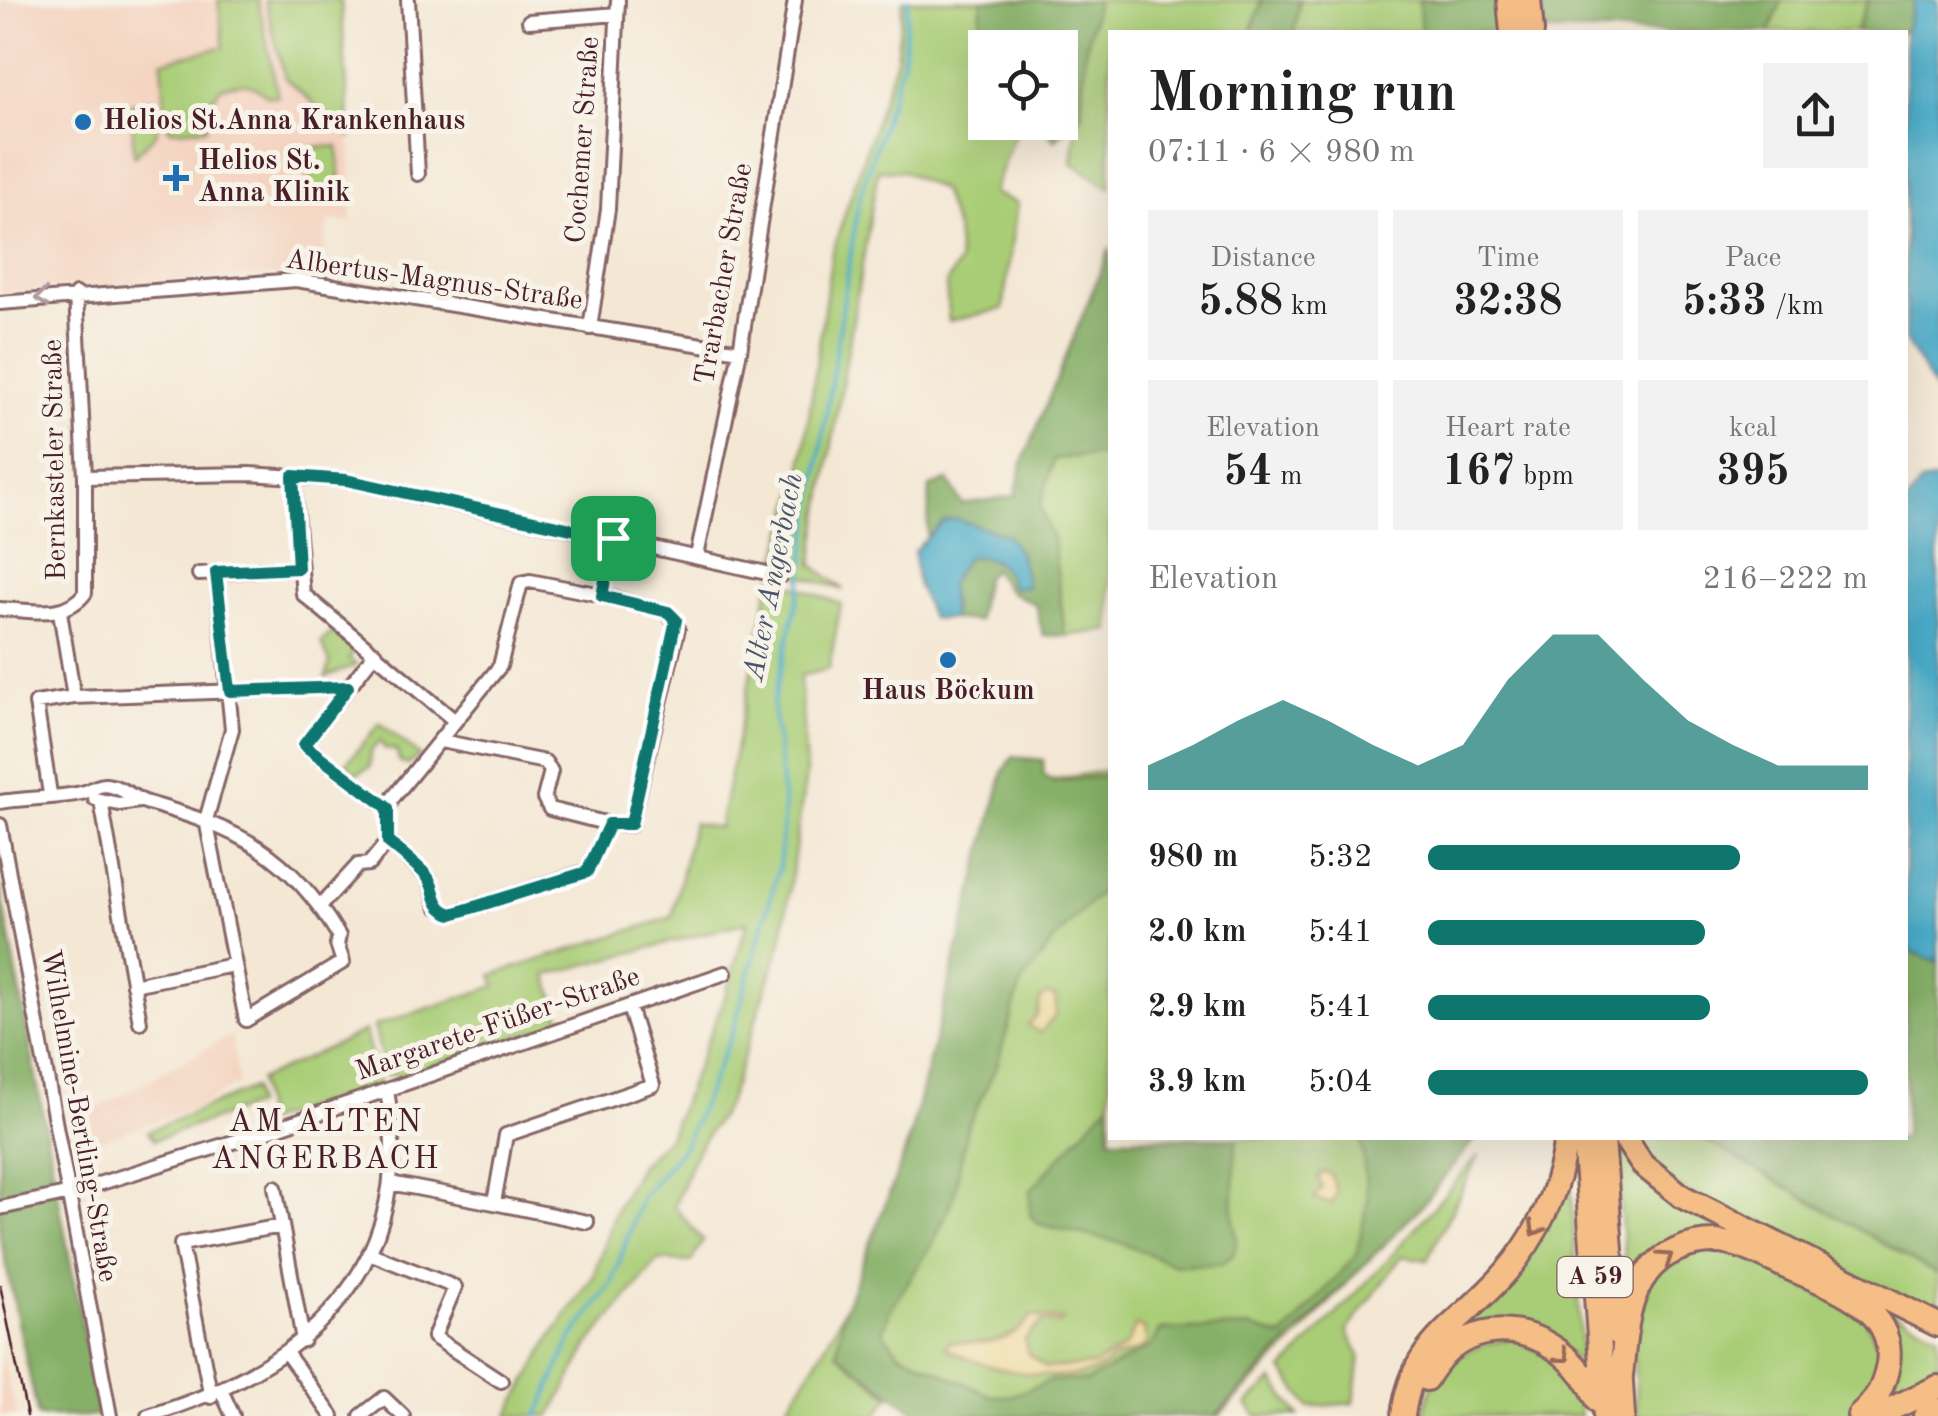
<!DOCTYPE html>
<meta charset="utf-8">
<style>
body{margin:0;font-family:"Old Standard TT",serif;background:#f2f2f2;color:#222;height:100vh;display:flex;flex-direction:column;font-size:38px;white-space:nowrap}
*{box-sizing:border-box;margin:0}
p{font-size:32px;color:#767676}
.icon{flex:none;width:55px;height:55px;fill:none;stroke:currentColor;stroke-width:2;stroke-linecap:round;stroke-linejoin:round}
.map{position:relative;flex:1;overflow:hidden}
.side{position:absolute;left:1108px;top:30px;width:800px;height:1110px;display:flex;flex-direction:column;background:#fff;border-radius:0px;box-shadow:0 10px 40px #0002}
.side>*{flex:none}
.controls{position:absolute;left:968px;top:30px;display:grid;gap:20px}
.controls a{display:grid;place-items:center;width:110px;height:110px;border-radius:0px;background:#fff;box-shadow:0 10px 40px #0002;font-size:50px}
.pin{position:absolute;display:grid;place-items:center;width:85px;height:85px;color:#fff;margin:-42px;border-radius:20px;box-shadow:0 5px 15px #0006}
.round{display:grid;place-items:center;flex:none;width:105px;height:105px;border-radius:0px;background:#f2f2f2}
.head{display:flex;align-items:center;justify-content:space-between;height:170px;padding:0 40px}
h1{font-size:55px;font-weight:800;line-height:75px}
.stats{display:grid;grid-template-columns:repeat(3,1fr);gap:15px;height:170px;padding:10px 40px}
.stats div{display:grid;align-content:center;border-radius:0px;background:#f2f2f2;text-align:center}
.stats b{font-size:42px;font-weight:800}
.stats small{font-size:28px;font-weight:400}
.stats p{font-size:28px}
.chart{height:280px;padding:20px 40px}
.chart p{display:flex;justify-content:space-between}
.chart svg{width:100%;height:180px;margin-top:10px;fill:#0f766e;opacity:.7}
ul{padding:0 40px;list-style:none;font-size:32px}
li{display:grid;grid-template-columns:160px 120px 1fr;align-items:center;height:75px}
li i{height:25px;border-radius:12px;background:#0f766e}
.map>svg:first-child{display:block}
.built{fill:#f4d3c0}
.green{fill:#a9cd76;stroke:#7a7650;stroke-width:2.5}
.forest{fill:#86b067;stroke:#686849;stroke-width:2.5}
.sand{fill:#eeda9e;stroke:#9c7c64;stroke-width:2.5}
.water{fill:#49acc9;stroke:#4a667a;stroke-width:2.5}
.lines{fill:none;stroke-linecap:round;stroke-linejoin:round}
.stream{stroke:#49acc9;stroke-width:4}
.minor-casing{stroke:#866566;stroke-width:18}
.motorway-casing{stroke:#866566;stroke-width:28}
.minor{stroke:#fff;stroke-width:12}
.motorway{stroke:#f6be87;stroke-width:22}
.tram{stroke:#4a1f2b;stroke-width:2.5}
.oneway{stroke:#ae9aa0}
.oneway2{stroke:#976754}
.route-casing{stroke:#fff;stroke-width:20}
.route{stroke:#0f766e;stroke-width:12}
.poi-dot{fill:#1f6fb2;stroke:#f7f3e8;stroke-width:4}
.labels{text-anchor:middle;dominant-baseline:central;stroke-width:10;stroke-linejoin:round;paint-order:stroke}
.shield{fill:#f7f3e8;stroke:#7e5f64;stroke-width:2.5}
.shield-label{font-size:25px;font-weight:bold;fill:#4a1f2b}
.poi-label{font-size:28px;font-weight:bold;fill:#4a1f2b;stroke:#f7f3e8;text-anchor:start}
.street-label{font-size:28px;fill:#4a1f2b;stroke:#f7f3e8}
.water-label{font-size:30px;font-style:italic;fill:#4a576a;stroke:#f7f3e8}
.quarter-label{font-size:32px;letter-spacing:2.5px;fill:#4a1f2b;stroke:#f7f3e8}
</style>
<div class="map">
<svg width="1938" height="1416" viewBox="0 0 1938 1416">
<rect width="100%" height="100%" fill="#f7f3e8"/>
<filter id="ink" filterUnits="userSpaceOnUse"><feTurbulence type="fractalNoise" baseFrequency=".01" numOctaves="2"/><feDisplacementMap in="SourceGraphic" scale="20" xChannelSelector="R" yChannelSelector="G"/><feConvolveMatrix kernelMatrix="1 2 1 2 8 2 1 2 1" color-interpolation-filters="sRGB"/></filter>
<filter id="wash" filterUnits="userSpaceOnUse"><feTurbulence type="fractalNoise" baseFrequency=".0048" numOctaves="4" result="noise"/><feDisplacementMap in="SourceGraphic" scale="40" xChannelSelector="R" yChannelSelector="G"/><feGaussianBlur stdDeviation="2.25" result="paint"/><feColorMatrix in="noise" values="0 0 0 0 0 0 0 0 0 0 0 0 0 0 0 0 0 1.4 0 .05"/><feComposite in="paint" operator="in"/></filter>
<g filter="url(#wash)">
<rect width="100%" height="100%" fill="#f4e8d5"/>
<path class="built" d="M0,0H265L285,78L350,136L352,222L329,221L320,273L0,293Z
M231,1035L239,1083L197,1107L101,1140L70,1159L64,1127Z
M0,1352L14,1404L17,1416H0Z"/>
<path class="green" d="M218,0H258L278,96H267C251,81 240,80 220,88L210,104L206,128L170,130L166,124L162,61L224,47Z
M265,0H341L350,136L285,78Z
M903,0H982L977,53L985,54V122L1019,123L992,193L1017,203L1003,309L949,321L946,284L959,262L956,229L941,190L903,171L878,170L812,564L844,590L775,567L801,472L832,253L896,59Z
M1097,0H1451L1453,32H1110V188L1072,163L1085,51Z
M1782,0H1868L1856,32H1769Z
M153,100L157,133L134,156L131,103Z
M338,146L341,189L311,192L307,148Z
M1110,340V630L1065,636L1053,540L1039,507L1054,458Z
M771,577L841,604L829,669L800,676L806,773L782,941L728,1103L697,1150L674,1206L703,1241L691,1262L658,1260L589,1344L551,1416H508L550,1339L593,1277L617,1207L640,1165L669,1136L726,994L747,922L547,975L562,1022L397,1078L395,1073L386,1076L374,1026L496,986L492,975L672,917L693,823L719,828Z
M333,632L354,650L349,659L357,665L326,677L330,662L321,642Z
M380,723L420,756L408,765L400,762L396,750L385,749L380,741L371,751L370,767L356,774L345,765Z
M1110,770V1138H1476L1296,1340L1219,1416H939L843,1316L837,1353L890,1396L876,1416H780C861,1308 900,1172 937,1044C961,959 986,873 1011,787Z
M365,1031L379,1085L265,1122L259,1080Z
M253,1088L255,1105L154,1140L148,1131Z
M1631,1138H1702L1938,1275V1318L1665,1180Z
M1615,1142C1660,1203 1683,1209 1748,1241L1713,1236L1627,1292Z
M1569,1154L1582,1364L1546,1335L1440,1341L1492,1298Z
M1479,1155L1427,1260L1402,1256L1347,1331L1360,1356L1354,1403L1309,1407L1283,1370L1385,1263Z
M1694,1251L1736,1252L1864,1316L1879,1348L1876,1385L1852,1416H1638L1631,1328L1652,1276Z
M1858,1295L1938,1334V1381L1882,1407L1896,1372Z
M1513,1338C1555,1361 1575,1364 1580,1416H1424C1433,1358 1462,1349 1513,1338Z
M1273,1380L1299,1416H1256L1247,1404Z"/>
<path class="forest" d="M982,0H1097L1085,51L1081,115L1055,140L1039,123L1060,122V48L1040,47L1039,35L1021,37L1019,47L985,48V54L977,53Z
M1262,0H1300L1294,32H1251Z
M1419,0H1499L1502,32H1421Z
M1541,0H1782L1769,32H1544Z
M1868,0H1915L1905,32H1856Z
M1110,248V454L1054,459L1040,507L1053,540L1065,636L1043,635L1036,605L1009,591L993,570L985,577L977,621L952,619L949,584L967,557L982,555L1007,569L1020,556L927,537L930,487L948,480L962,504L1015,496L1023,462Z
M1013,757L1043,760L1044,776L1054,781L1110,776V882L1055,939L1021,984L997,1065L967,1128L954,1195L935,1240L890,1310L883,1332L899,1352L991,1396H1010L1052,1380L1087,1381L1151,1346L1161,1330L1250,1327L1283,1337L1356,1255L1368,1201L1361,1138H1475L1418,1210L1216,1416H921L837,1353L843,1313L907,1148L1003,772Z
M0,884L99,1416H38L0,1236Z
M1905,949L1938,962V1275L1702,1138H1905Z
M1110,1102V1138H1236L1233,1215L1237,1241L1233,1255L1221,1264L1175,1265L1121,1243L1039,1224L1030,1215V1191Z"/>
<path class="sand" d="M1048,994L1056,998V1015L1040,1033L1028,1025L1037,1015L1040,1000Z
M1323,1172L1331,1174L1337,1193L1332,1204L1314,1199L1322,1188L1318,1178Z
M1031,1316L1063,1320L1059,1324L1043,1321L1025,1339L1028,1353L1046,1368L1094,1365L1126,1346L1136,1325L1144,1329L1147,1342C1140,1355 1127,1352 1114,1358C1107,1361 1103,1369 1095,1371C1061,1385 975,1368 946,1347L950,1341C983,1345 1011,1344 1031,1316Z"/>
<path class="water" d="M1915,0H1938V395L1905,340V32Z
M1938,480V962L1905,949V506L1920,483Z
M956,519L1007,535L1020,555L1027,587H1011C1006,563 992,555 967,557L949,584L952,619L931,618L917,583L914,551L944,521Z"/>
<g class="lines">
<path class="stream" d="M538,1416L570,1341L612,1283L641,1198L684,1146L733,1031L779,868L784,809L773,703L800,589L859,199L903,60L908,0"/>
</g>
</g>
<g filter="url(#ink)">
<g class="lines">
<defs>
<path id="minor" d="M408,0L418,174
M529,21L617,14
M0,303L296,280L740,351
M590,328L608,209L618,0
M293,476L303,594L455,721
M85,477L249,474L346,480L780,576
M697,556L740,351L795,0
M199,574L298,568
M0,609C31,610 64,620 85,593V477L76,294
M60,612L74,697
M375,653L304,745L388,808
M441,741L545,762L551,771L544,798L550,809L609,824
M50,794L36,703L74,697L348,687
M95,799L119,804L139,801
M101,801L140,1022
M0,802C23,798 65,798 85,792C93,789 97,785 106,785C124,787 133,799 148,803C239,829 289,853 339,936L337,944L343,962L246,1020L206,820L232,729L216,572
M0,825L110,1416
M388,841L429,878L437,906L452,914L587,871L609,824L631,825L678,628L668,612L602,595
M321,905L358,865L369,864L388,841V808L392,799L500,666L521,583L530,581L602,595L613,538
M133,985L233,965
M390,1183L494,1203L506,1135L653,1085L629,1007
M275,1187L303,1340
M494,1203L587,1222
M0,1208L66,1194L265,1132L725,973
M369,1253L455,1287L434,1337L501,1381
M287,1354L332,1416
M222,1392L233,1416
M211,1397L181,1244L282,1226
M148,1416C307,1368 417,1269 387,1090
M361,1416L384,1398L403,1416"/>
<path id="motorway" d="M1509,0L1512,32
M1529,0L1532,32
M1584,1138L1605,1416
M1603,1138L1617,1333
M1625,1138L1642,1164L1683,1197L1938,1325
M1620,1365L1623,1416
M1621,1376C1625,1342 1625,1302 1647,1273C1662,1253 1689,1242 1714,1242C1740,1242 1763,1256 1786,1267C1827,1285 1897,1306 1888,1364C1884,1387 1876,1401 1859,1416
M1426,1379C1471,1300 1566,1327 1598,1401
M1403,1416C1411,1351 1444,1334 1487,1292C1531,1250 1558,1198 1566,1138
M1876,1416L1938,1387
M1925,1416L1938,1410"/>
</defs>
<use href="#minor" class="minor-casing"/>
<use href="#motorway" class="motorway-casing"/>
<use href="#minor" class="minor"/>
<use href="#motorway" class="motorway"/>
<path class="tram" d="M0,1285L27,1416"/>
</g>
<defs><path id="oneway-chevron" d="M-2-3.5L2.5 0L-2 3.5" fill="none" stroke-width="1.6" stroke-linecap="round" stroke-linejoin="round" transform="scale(2.5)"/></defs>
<use class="oneway" href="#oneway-chevron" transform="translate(42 298) rotate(174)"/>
<g class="oneway2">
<use href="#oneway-chevron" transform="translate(1536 1229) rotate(121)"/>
<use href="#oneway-chevron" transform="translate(1666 1258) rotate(-34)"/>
<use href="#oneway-chevron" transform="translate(1563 1356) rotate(39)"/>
</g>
</g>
<g class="lines" filter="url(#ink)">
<defs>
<path id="route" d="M293,476L346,480L613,538L602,596L668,612L676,620L631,824H609L587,872L452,914C430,907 438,889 426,875C415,863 400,852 388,842V808L304,745L348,687L230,691L216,572L298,568Z"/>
</defs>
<use href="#route" class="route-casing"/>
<use href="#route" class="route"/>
</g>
<g class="poi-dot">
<circle cx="83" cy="122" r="10"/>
<path d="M171 163h10v10h10v10h-10v10h-10v-10h-10v-10h10z"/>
<circle cx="948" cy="660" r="10"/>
</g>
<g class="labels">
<rect class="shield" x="1557.5" y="1257" width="75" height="40" rx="8"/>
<g class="shield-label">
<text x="1595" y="1277">A 59</text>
</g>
<g class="poi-label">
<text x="103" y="122">Helios St.Anna Krankenhaus</text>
<text x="198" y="162">Helios St.<tspan x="198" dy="32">Anna Klinik</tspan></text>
<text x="948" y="692" text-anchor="middle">Haus Böckum</text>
</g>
<g class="street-label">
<text transform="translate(584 140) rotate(-86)">Cochemer Straße</text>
<text transform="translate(725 274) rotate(-80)">Trarbacher Straße</text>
<text transform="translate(434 281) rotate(8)">Albertus-Magnus-Straße</text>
<text transform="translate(56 460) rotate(-91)">Bernkasteler Straße</text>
<text transform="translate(498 1025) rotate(-19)">Margarete-Füßer-Straße</text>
<text transform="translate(78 1116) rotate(80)">Wilhelmine-Bertling-Straße</text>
</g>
<g class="water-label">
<text transform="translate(774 577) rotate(-79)">Alter Angerbach</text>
</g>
<g class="quarter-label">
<text x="326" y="1123">AM ALTEN<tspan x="326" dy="37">ANGERBACH</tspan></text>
</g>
</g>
</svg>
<div class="controls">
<a><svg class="icon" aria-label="locate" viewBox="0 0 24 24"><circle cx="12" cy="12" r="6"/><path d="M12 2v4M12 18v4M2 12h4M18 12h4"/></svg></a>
</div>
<div class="pin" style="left:613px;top:538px;background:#1e9e55"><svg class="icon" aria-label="arrive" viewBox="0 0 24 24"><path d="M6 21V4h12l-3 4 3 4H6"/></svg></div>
<section class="side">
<div class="head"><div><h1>Morning run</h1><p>07:11 · 6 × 980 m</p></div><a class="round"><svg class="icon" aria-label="share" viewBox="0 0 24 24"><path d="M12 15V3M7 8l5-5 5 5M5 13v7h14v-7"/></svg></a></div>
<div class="stats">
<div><p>Distance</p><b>5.88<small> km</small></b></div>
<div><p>Time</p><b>32:38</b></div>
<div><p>Pace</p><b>5:33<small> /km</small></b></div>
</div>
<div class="stats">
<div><p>Elevation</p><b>54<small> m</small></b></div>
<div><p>Heart rate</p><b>167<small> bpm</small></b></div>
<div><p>kcal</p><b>395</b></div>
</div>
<div class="chart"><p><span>Elevation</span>216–222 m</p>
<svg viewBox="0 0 160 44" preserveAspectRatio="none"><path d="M0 44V38L10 33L20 27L30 22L40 27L50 33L60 38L70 33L80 17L90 6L100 6L110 17L120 27L130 33L140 38L150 38L160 38V44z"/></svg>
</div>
<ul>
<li><b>980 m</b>5:32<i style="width:71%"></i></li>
<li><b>2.0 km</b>5:41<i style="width:63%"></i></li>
<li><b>2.9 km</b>5:41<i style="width:64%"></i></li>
<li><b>3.9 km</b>5:04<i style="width:100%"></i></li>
</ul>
</section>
</div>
